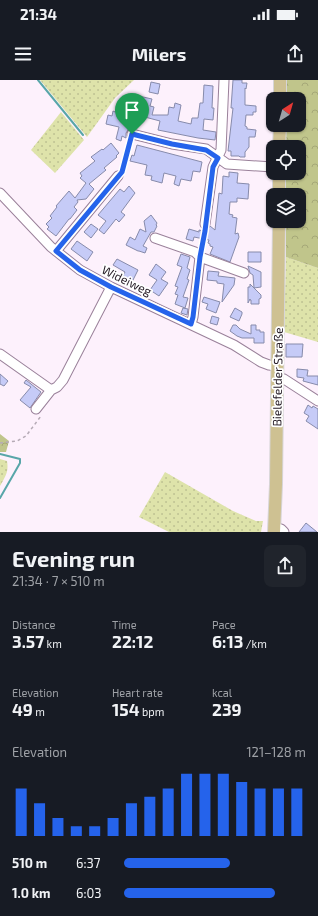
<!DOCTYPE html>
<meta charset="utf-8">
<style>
body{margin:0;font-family:"Exo 2",sans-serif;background:#20242c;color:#f1f3f6;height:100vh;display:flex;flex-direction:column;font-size:15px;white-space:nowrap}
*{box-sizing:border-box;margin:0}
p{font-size:13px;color:#9ea1a6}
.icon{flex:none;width:22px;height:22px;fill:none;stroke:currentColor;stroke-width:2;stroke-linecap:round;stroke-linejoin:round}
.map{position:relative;height:452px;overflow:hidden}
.side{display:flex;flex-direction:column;background:#171b24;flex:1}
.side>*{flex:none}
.needle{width:26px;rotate:37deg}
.buttons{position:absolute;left:266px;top:12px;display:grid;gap:8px}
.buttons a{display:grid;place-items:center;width:40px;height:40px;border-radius:8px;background:#171b24;box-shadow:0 1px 3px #0004;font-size:20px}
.pin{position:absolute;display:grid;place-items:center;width:34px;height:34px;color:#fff;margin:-41px -17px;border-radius:50% 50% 50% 0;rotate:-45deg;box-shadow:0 0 4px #0007}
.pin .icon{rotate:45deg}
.round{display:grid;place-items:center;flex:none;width:42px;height:42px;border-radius:8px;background:#20242c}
.summary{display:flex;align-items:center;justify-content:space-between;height:68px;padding:0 12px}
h1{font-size:22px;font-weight:700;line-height:30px}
.figures{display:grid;grid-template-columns:repeat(3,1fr);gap:6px;height:68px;padding:4px 12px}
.figures div{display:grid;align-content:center}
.figures b{font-size:17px;font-weight:700}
.figures small{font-size:11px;font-weight:400}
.figures p{font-size:11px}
.chart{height:112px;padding:8px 12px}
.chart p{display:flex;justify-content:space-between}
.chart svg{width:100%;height:72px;margin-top:4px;stroke:#2563eb;stroke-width:6}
ul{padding:0 12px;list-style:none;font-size:13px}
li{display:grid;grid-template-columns:64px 48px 1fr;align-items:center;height:30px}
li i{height:10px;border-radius:5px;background:#2563eb}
.status{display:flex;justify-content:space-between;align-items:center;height:28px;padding:0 20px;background:#171b24;direction:ltr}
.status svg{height:11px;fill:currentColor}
header{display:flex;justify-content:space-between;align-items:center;height:52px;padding:0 12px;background:#171b24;font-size:18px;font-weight:700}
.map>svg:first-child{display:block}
.grass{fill:url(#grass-dots)}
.forest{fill:url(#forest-crowns)}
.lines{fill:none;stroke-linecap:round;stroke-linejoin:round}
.stream{stroke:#58a6a9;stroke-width:2}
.building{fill:#c6cbf7;stroke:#878bab}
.minor-casing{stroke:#9a819a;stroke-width:11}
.major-casing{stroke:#d7d5d7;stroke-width:14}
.path{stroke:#b5aab5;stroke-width:1.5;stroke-dasharray:3 3;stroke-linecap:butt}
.minor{stroke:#fff;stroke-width:9}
.major{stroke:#cec192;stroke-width:12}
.route-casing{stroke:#fff;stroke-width:8}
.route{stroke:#2563eb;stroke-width:5}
.labels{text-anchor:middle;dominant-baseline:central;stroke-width:3.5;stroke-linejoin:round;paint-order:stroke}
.street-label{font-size:12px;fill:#221822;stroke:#fff}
</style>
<div class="status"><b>21:34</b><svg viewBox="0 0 49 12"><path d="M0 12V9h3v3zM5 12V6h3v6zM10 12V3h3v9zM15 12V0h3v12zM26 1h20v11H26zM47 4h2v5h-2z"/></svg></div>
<header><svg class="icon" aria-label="menu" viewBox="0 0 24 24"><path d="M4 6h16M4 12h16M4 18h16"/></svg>Milers<svg class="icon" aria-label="share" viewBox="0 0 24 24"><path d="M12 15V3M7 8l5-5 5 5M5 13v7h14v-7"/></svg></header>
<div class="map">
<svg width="318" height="452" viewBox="0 0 318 452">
<defs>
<pattern id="grass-dots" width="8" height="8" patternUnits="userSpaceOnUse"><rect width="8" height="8" fill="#dee3aa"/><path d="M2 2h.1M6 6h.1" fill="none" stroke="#bec292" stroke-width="1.8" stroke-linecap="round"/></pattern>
<pattern id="forest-crowns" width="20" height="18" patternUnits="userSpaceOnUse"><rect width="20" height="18" fill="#c0c58b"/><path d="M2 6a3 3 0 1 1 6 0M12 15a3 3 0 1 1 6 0" fill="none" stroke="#a5a878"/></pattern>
</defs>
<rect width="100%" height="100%" fill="#fdf1fc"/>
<path class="grass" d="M40,0H134L115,18L87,57Z
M61,32L84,60L55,93L31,70Z
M286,177L318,188V262L284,252Z
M0,379L7,381C9,392 5,397 0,406Z
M165,392L233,431L256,441H263L261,452H169L139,437Z"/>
<path class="forest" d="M286,0H318V188L286,177V141H299V115H286V93H299V67H286V45H299V19H286Z
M0,354L9,361L6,372H0Z"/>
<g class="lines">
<path class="stream" d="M38,0L83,55
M0,374L20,379V383L0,418"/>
</g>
<path class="building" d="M233,0H242V3H247L246,9L245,8V25L256,26V32H253V35H246L245,46L247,47V49L256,50L255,57H249V67L245,72V77H240L239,76H231V71H228L233,28H231Z
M151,2L160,4L158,14L149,12Z
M204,5L213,6L212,28H214L213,40L204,39L203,50L216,52L215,60L198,58L158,50L160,41L141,36L144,25L128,22L130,14L152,19L150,26L154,27L152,35H168L169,27L174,28L175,23L181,25L178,41L191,44L192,38H198L200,23H203Z
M116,29L131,32L130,37H131L128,50L126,53V58L122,56L121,61L116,59L119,47L106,44L108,35L112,36L113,31L115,32Z
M111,63L119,73L116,76L117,77L104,88L106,90L89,104L94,109L86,119L77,120L78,122L74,127L77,130L70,139H69L56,156L47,149L49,147L46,144L52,138L50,136L57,127L56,126L69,111L75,118L86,103L80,98L82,96L80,93L95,81L91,77L102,69L103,70Z
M137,65L202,82L200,92L193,91L191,101L181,99L179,106L174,104L176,96L164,93L162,103L151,100L152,96L145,95L147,85L130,81L132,75L134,76Z
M229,92L238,93L237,103L249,104L248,119L237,118V122H230L229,134L233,135L232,137L237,138L235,154L238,153L239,157L230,182L210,174L213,167L210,166V164L208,163L209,160L194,157L193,161L186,159L189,149L199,152V150L208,152V149L210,146L215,150L219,113L222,114L223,96L229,97Z
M129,106L135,113L121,132L125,135L119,142L116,139L104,154L99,150L106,141L98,135L120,109L124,112Z
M151,135L157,143L156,145L157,146L154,152H151L143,166L147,168L145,173L139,171H138L126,165L130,157L135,160L140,149L146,152L144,141Z
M91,144L98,149L91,158L84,152Z
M77,161L93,172L87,181L71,169Z
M248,172H261V182H248Z
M181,174L190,177L187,188L190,190L187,199L189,200L183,217L188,218L185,228L175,224L178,215L175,214L178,207L175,206L182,187L177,185Z
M117,179L138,190L130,206L120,201L125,192L113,185Z
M156,184L166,192L161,199L168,203L159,216L150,210L157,200L149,195Z
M248,186L261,192V207L254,208L261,215V218L259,219V224H251V220H250V219L248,223V207H250V204L254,208L253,195L250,193Z
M208,191L219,192L218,196L235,198L234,205L222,222L224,204L217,203V201L207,200Z
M204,217L220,222L216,233L206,229L208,224L202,222Z
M183,228L188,229L187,235L181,233Z
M235,228L242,232V234L239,241L230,237Z
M212,236L219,238L217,245L210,243Z
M233,245H236L240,249L251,254V245H256V250H260V252H264V263H254V258H242L237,256L230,251Z
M286,264H303L302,277H286Z
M297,289L308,290L307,296H318V305L303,301L304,298L297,297Z
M0,294L8,301L4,306L0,304Z
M26,300L41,312L30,328L20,320L31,307L24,303Z
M308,325L312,328L313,326L318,329V349L306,341L309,336L304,333Z
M306,443L317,452H299Z"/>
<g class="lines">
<defs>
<path id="minor" d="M132,54L172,64L206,69L227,84L273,87
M0,113L51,167L80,190L111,207L234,265L261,282L269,285L277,286
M205,144L213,87L221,70L224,0
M155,158L195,172L200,177L244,193
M56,171L118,96
M191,244L193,237L200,177
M0,274L51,310
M277,298L284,299L318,321
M36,329L51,310L57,307L63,300L111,207
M274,447L281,449L284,452"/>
<path id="major" d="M280,19V0
M279,67L280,45
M279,115V93
M274,452L276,404L279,141"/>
</defs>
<use href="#minor" class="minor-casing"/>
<use href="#major" class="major-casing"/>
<path class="path" d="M270,44V22
M270,78V70
M123,91L130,61
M269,138V116
M202,168L205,152
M0,363L17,361L26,356L41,336"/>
<use href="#minor" class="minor"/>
<use href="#major" class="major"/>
</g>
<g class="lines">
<defs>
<path id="route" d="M132,54L172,64L206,70L218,78L213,87L205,151L200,177L193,237L191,244L111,207L80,190L56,171L122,92Z"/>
</defs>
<use href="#route" class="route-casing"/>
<use href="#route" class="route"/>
</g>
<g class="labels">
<g class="street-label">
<text transform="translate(127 200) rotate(26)">Wideiweg</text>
<text transform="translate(277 297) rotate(-89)">Bielefelder Straße</text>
</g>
</g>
</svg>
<div class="buttons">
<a><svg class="needle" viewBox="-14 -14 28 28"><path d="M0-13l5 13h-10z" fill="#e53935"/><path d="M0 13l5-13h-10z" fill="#9ea1a6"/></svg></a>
<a><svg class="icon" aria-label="locate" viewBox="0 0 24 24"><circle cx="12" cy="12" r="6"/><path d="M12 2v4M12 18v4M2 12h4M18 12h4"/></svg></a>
<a><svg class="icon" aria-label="layers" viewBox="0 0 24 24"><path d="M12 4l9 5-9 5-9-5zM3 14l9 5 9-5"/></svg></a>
</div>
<div class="pin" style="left:132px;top:54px;background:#1e9e55"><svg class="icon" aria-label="arrive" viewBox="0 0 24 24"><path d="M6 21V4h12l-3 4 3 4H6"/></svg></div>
</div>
<section class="side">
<div class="summary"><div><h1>Evening run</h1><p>21:34 · 7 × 510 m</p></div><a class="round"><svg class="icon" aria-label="share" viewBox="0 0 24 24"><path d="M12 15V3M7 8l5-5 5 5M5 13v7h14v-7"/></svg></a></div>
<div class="figures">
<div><p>Distance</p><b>3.57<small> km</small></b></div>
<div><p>Time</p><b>22:12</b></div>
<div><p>Pace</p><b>6:13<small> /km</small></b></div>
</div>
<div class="figures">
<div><p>Elevation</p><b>49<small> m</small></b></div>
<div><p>Heart rate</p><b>154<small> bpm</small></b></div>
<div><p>kcal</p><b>239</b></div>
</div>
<div class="chart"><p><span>Elevation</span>121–128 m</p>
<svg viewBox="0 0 160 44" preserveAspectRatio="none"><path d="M5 44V15M15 44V24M25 44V33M35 44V38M45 44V38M55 44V33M65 44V24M75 44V20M85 44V15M95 44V6M105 44V6M115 44V6M125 44V11M135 44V15M145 44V15M155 44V15"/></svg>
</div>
<ul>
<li><b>510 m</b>6:37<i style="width:58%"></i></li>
<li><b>1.0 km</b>6:03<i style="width:83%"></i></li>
</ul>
</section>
